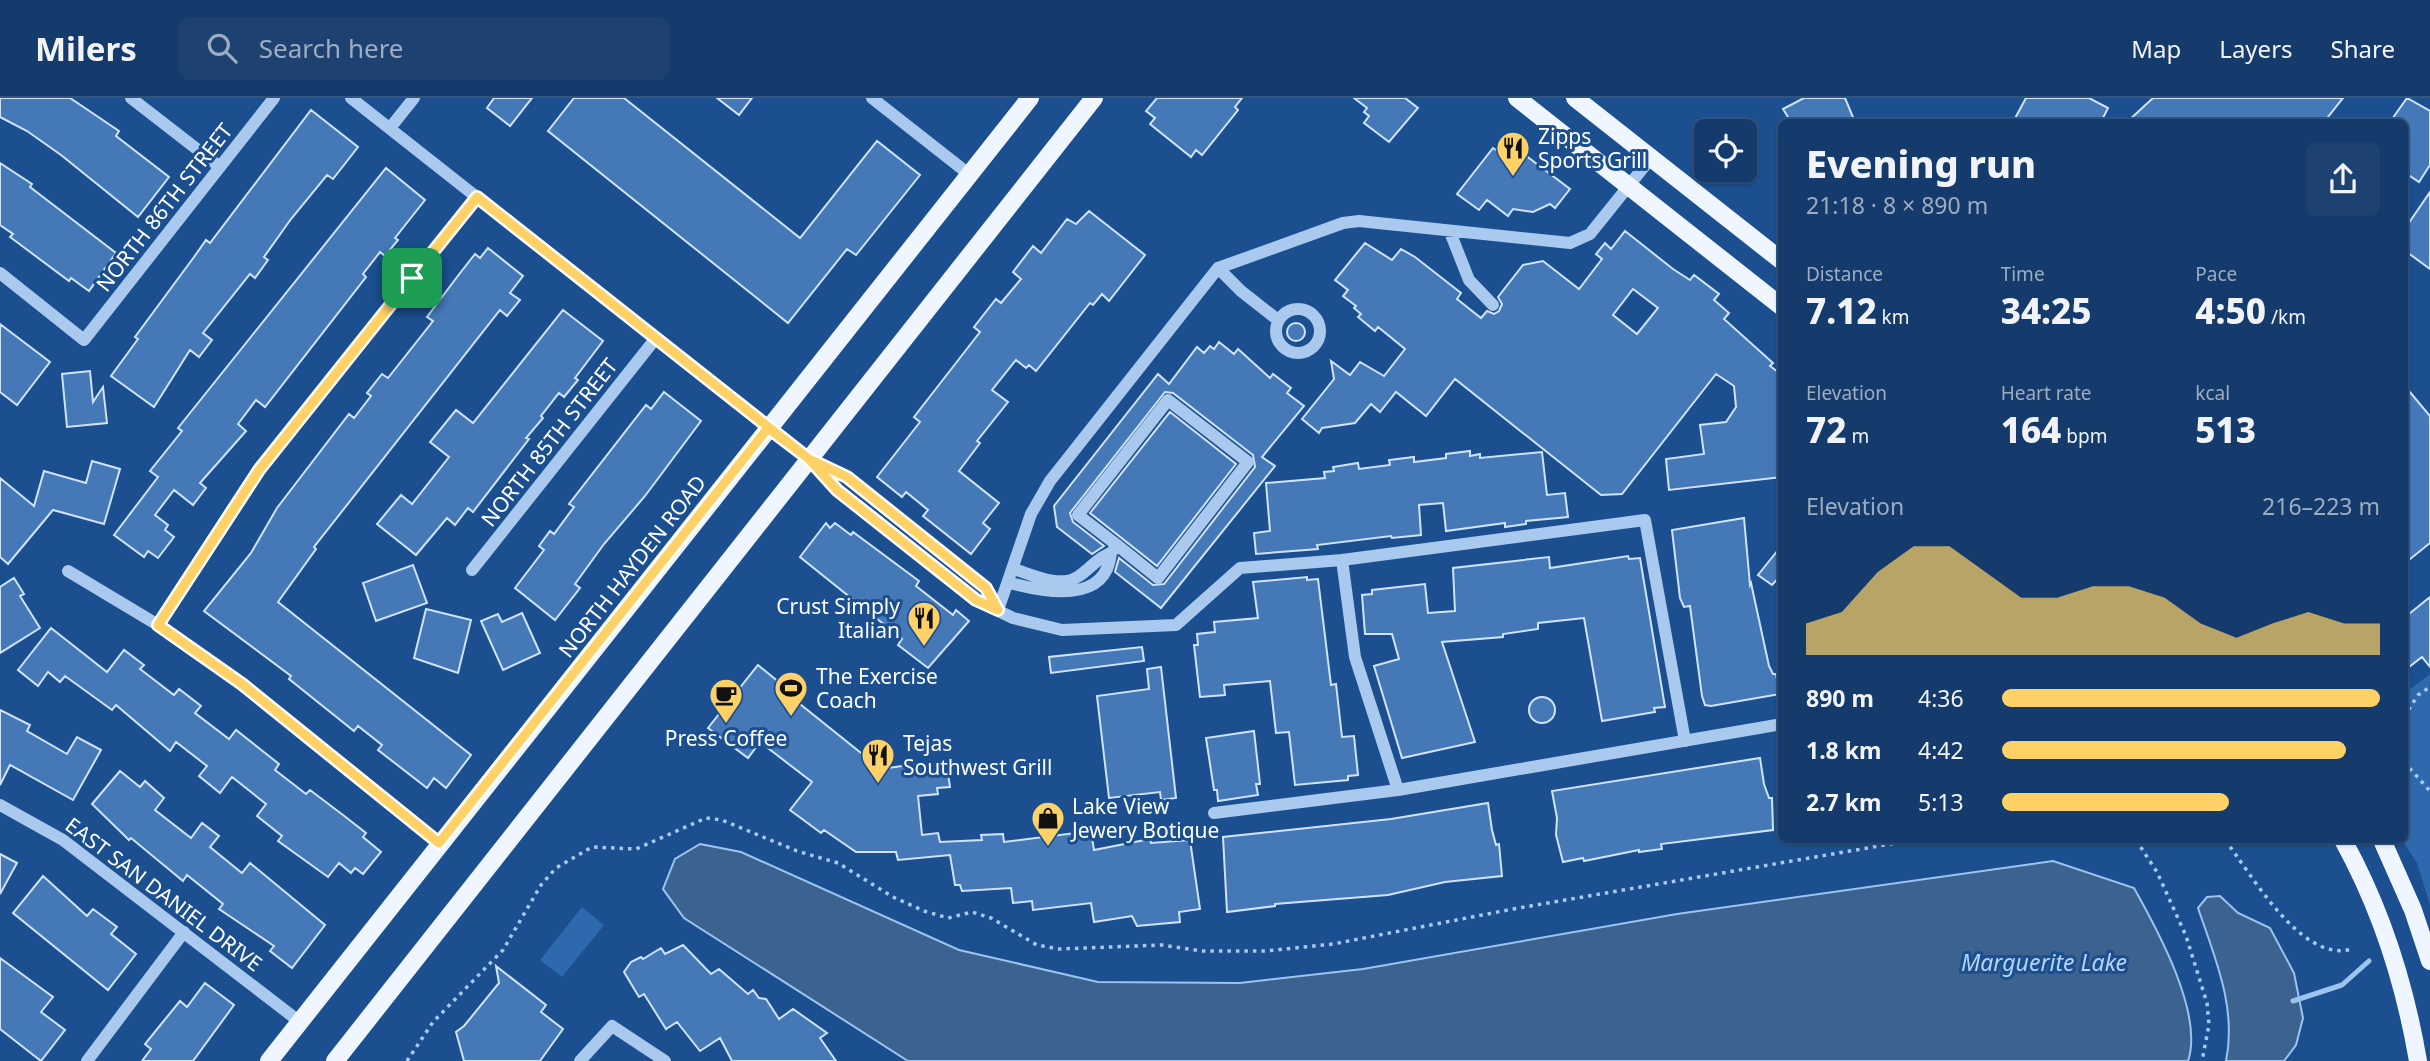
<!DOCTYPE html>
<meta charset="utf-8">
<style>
body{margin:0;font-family:"Noto Sans",sans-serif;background:#1d4271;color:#f1f3f6;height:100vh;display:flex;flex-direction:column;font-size:26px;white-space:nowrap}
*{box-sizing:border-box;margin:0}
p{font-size:23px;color:#9dadc1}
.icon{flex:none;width:38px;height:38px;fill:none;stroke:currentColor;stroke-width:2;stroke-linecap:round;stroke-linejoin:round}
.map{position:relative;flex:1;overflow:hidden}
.panel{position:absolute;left:1778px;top:21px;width:630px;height:724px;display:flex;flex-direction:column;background:#143b6b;border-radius:10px;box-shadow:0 2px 5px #0004,0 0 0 2px #33557e}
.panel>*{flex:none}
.buttons{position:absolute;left:1694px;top:21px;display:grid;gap:14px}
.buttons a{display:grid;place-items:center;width:63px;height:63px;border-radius:10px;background:#143b6b;box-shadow:0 2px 5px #0004,0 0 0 2px #33557e;font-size:35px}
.pin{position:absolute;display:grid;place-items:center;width:60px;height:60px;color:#fff;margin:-30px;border-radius:14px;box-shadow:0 4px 10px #0006}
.round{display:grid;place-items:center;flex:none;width:74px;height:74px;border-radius:10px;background:#1d4271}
.headline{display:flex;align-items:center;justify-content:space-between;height:119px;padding:0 28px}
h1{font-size:38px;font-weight:800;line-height:52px}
.figures{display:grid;grid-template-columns:repeat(3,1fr);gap:10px;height:119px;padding:7px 28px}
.figures div{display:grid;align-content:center}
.figures b{font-size:35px;font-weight:800}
.figures small{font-size:19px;font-weight:400}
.figures p{font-size:19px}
.chart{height:196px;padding:14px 28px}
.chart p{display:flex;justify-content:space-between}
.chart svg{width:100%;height:126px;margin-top:7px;fill:#ffd166;opacity:.7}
ul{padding:0 28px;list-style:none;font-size:23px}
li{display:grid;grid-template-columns:112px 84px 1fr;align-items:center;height:52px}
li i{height:18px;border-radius:9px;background:#ffd166}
header{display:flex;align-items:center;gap:42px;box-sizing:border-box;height:98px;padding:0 35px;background:#143b6b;border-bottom:2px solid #33557e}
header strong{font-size:33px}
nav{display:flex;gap:38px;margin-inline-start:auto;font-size:24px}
.search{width:490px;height:63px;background:#1d4271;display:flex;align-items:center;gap:18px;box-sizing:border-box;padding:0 24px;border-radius:10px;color:#9dadc1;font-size:26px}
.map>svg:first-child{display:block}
.green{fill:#2e69ad}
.water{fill:#3c6290;stroke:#9cc4f0;stroke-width:2}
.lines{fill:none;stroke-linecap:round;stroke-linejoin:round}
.stream{stroke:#9cc4f0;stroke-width:5}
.building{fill:#4478b7;stroke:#cfe3fa;stroke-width:2;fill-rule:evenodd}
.path{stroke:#a9c9ee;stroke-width:3.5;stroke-dasharray:3.5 5;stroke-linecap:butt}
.minor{stroke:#a9c9ee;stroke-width:12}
.major{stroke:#f0f6ff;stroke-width:18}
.route-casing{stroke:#fff;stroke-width:14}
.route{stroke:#ffd166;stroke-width:9}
.labels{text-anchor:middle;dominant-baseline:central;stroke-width:6;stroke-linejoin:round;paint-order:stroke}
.poi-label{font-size:21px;fill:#fff;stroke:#1b4f8f;text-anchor:start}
.street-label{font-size:21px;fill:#fff;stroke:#1b4f8f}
.water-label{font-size:23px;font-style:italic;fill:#b5d3f5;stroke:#1b4f8f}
</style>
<header>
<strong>Milers</strong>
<div class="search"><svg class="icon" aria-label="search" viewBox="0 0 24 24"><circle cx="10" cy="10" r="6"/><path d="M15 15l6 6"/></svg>Search here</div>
<nav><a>Map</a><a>Layers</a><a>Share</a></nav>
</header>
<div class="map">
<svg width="2430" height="963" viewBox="0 0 2430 963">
<rect width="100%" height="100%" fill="#1b4f8f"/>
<path class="green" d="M2430,576V807L2417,765L2402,742L2405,595Z
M582,809L604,827L562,879L540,862Z"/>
<path class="water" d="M700,746L741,754L959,852L1098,884L1240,885L1363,871L1677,816L2053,763L2134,790C2157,831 2204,916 2188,963H908L684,820L663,791L675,761Z
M2220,798L2238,815L2270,830L2294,875L2303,920L2296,947L2284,963H2226C2237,910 2215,860 2198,810L2207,799Z"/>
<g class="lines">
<path class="stream" d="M2293,903L2342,887L2369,863"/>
</g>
<path class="building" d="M0,0H70L119,33L116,38L169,79L138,119L61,57L27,33L0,19Z
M494,0H532L510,28L487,10Z
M574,0H624L800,140L877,43L920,77L856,157L847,151L788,225L548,33Z
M717,0H752L739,17Z
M1157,0H1242L1235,9L1238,12L1202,57L1196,52L1191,59L1150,26L1155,20L1146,13Z
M1354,0H1405L1418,10L1389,44L1364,25L1369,18L1364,14L1367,10Z
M1804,0H1845L1855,24H1791L1783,11Z
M2026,0H2089L2108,10L2101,24H2013Z
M2153,0H2343L2324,24H2127Z
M2407,0L2430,13V67L2419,84L2404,74V24H2390Z
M311,12L358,49L333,81L327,77L291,121L264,159L268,162L255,180L250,176L203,235L212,242L199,259L190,252L154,309L111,278L138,241L135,239L194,159L206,142L210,145Z
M1493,50L1510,61L1517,51L1570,91L1555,110L1550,106L1533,114L1513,111L1508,118L1487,102L1479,112L1457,96Z
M0,65L32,86L30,89L116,155L89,193L71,180L69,183L10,139L13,136L0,127Z
M386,70L425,102L395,140L398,142L385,158L380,154L363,176L366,179L265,309L256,302L238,326L246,333L200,385L206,390L193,407L174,392L155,417L168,427L165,432L174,439L158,460L148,453L144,459L114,437L158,379L150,373L182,333L178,330Z
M2430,94V171L2404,152V132Z
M1089,113L1145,157L1109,203L1102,196L1093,207L1090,205L1036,273L1029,267L1026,270L1016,262L992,292L1008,304L977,343L980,345L959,373L999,405L983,425L990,431L971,456L923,418L928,412L906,394L902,399L877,379L920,324L914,319L980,234L974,229L996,201L1001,205L1021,181L1013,174L1033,148L1041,155L1067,121L1076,126Z
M1625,133L1673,171L1690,182L1694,177L1719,196L1714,202L1729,215L1724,221L1773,265L1770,268L1782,277V379L1669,392L1666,361L1704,356L1700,327L1726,324L1736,309L1734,288L1716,276L1622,396L1601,397L1455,281L1426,318L1396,294L1380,314L1371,306L1355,325L1322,330L1319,335L1302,321L1334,281L1331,263L1350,277L1360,264L1384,278L1405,251L1378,229L1375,233L1358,219L1361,216L1354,210L1356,208L1343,198L1348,192L1335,182L1365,145L1392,162L1401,151L1415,159L1461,195L1457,201L1481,220L1487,213L1494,216L1499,213L1502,206L1498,199L1523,167L1543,163L1579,191L1602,161L1596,156L1605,145L1611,151ZM1633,191L1658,210L1637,236L1613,217Z
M488,150L523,178L510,195L520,202L507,218L500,212L314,449L316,451L278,504L471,657L446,690L434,680L427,690L378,652L382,647L358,628L354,633L289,581L291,578L204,513L251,455L277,410L349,316L354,320L371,298L367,295L382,276L388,280L433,223L427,219L457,179L475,156L480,160Z
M563,212L603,243L575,280L578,282L564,299L559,295L541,318L543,320L526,340L529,341L473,414L468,410L455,427L447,420L416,457L377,426L401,397L412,406L449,359L430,344L456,312L473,325Z
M1287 234a9 9 0 1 1 18 0a9 9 0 1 1-18 0Z
M0,226L50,264L17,307L0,294Z
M1219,244L1234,256L1238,251L1270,280L1273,276L1291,290L1287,295L1304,308L1262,359L1275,368L1161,510L1115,474L1119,460L1153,487L1164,486L1255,369L1253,357L1173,295L1165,294L1070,415L1073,424L1104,448L1092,456L1057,429L1054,408L1158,276L1169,286L1197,249L1204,255L1210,248L1214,251Z
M90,273L93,304L103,289L107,325L67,329L62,276Z
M2404,287L2430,318V445L2404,466Z
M664,294L701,323L645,398L604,446L575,486L580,490L555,522L515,490L544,452L539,448L550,433L554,436L574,409L569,406L646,307L651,311Z
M1170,314L1236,366L1157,468L1090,415Z
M1470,353V358L1480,356V360L1542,354L1547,397L1565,395L1568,419L1526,423V426L1505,429V425L1446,433L1443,405L1419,407L1421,437L1392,440L1391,438L1317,447L1318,451L1256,456L1254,435L1270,433L1266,385L1325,380L1324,374L1334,373L1333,369L1358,365L1359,371L1390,367L1389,362L1414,359V364L1446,360V356Z
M92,363L120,371L104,426L53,412L8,466L0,459V380L34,408L44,373L86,385Z
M1744,420L1750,487L1751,485L1769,568L1773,576H1776L1780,596L1711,608L1705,607L1702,598L1690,508L1684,509L1680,500L1672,432Z
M826,425L830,430L835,425L851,437L853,434L919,483L916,488L953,517L956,512L969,523L928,570L898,547L902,541L800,459Z
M1782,447V476L1772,487L1758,477Z
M1628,458L1629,461L1640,460L1665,609L1654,610L1655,614L1602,623L1584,520L1538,525V531L1503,536V539L1442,544L1475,644L1402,660L1374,568L1399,561L1392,536H1365L1362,497L1372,496V492L1425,486L1428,515L1455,513L1453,470L1549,459L1550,470Z
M413,467L427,505L376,523L363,485Z
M1307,479V482L1318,481L1331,587L1336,586L1342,639L1354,638L1358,677L1348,678V682L1295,687L1289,634L1276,635L1270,583L1224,587L1225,597L1200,599L1194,547H1198L1197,536L1215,534L1214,524L1258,520L1253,484Z
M14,480L24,496L20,498L40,530L0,555V489Z
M2430,499V569L2422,559L2404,573V520Z
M426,511L471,522L458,575L414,560Z
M522,515L540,555L503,572L481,523L498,516L502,524Z
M51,530L107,574L124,552L144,567L140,571L174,597L179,591L201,608L195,615L229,641L236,632L279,666L275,672L306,696L310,692L343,717L366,735L363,739L381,754L363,776L355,770L351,775L339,765L328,779L278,743L282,738L257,718L266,706L232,679L220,695L199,678L207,668L176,644L170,653L116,607L112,612L65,578L60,584L48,574L38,588L18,572Z
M1142,549L1144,563L1051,575L1049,559Z
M758,567L797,599L795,602L881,671L931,664L932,670L947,668L950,689L937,690L938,696L918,698L922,737L938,735L940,744L982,742L981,737L1003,736L1004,744L1091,733L1094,752L1150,741L1151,745L1190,742L1200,811L1179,814L1180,824L1137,828L1132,818L1094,824L1091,805L1033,812L1032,803L1013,805L1011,790L962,793L960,787H955L950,757L898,762L896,754H856L824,732L821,735L790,712L812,684L760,644L748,660L708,630Z
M1161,569L1176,700L1161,702L1160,694L1109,700L1097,598L1149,591L1147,571Z
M1529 612a13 13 0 1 1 26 0a13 13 0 1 1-26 0Z
M0,612L30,627L27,633L67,656L77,639L101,652L73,702L10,667L0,687Z
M1254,633L1260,686H1256L1258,697L1218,703L1217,692H1214L1206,640Z
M1760,660L1764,686L1769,700H1772L1773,732L1661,746L1662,751L1639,754V752L1584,763L1583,760L1563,764L1556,737L1557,720L1552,693Z
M120,673L140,689L145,683L164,700L155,712L191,740L202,725L219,738L210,749L242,775L250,765L325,827L292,870L270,853L274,848L219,811L223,806L187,777L183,783L131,740L129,742L92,706Z
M1488,705L1492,732L1496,747L1499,746L1502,778L1445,784L1388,797L1275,806V808L1227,814L1223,739L1391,721Z
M0,756L17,765L0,796Z
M43,778L87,818L93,811L117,829L111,836L136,856L108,892L13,815Z
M683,847L711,876L719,871L748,896L753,892L759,900L766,901L779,921L793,911L827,935L820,940L836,963H732L720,940L700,953L677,924L666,931L644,896L639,899L624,874L631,864L641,859L643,861L661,850L665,856Z
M0,860L53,899L41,914L65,932L41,963L0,931Z
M496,868L546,907L541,914L563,931L540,963H464L456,934L464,928L499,885Z
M205,885L234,907L193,963H142L151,951L145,946L158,930L180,903L187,909Z"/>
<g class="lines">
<path class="path" d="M2404,619L2418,597L2430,589
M2404,664L2430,693
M2136,742L2157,774L2186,838L2207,905L2209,927L2202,963
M2225,742C2251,775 2301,866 2352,851
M407,963L433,924L503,852L541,787L556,770L592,749L636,751L706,720L722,722L797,753L838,765L893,799L924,813L948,820L972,814L991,820L1037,847L1059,851L1162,847L1202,853H1266L1333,846L1513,811L1914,742"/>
<path class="minor" d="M131,0L220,69
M351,0L809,361L837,392L976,502L1013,520L1062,532L1176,527L1240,470L1342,462L1645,422L1685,643
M872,0L970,77
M390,30L414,0
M1450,134L1469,182L1493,207
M1218,170L1241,193L1278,222
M0,175L84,242L274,0
M1276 233a22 22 0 1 1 44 0a22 22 0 1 1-44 0Z
M816,364L847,379L986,490L998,512
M1111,455L1117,447L1078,417L1168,302L1248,364L1158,480L1117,447
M1342,462L1355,559L1398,692L1782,626
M472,472L656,240
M68,473L158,527L242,586L439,745
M1010,485C1044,494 1106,507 1111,455C1097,460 1091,470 1079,478C1061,491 1033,477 1014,471
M998,512L1031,416L1050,383L1218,170L1343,125L1359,123L1570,145L1590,136L1651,60
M158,527L259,372L477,99
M0,707L63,742L300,924
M1214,715L1398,692
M87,963L184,834
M580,963L612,928L665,963"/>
<path class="major" d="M1517,0L1782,209
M1575,0L1782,163
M2343,742C2380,809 2405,887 2418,963
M2382,742L2413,812L2430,863
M269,963L1030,0
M335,963L1094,0"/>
</g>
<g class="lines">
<defs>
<path id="route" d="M412,180L259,372L158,527L242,586L439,745L768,330L809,361L837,392L976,502L998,512L986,490L847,379L809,361L477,99L412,180"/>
</defs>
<use href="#route" class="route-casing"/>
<use href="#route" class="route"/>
</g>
<defs>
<symbol id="restaurant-pin" viewBox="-11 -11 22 30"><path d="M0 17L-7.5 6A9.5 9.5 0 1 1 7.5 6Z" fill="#ffd166" stroke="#1b4f8f"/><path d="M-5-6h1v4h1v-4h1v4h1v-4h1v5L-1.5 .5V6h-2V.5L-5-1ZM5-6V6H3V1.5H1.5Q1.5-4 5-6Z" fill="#111"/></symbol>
<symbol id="stadium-pin" viewBox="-11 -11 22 30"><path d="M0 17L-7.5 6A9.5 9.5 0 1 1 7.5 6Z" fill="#ffd166" stroke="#1b4f8f"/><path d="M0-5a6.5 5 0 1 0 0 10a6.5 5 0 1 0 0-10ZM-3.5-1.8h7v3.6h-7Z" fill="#111"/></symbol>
<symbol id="cafe-pin" viewBox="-11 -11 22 30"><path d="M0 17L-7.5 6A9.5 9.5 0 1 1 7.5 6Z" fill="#ffd166" stroke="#1b4f8f"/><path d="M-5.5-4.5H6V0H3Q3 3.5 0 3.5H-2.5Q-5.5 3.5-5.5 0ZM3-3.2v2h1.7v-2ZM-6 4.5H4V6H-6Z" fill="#111"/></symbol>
<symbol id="shop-pin" viewBox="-11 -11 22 30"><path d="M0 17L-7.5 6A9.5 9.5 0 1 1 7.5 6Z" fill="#ffd166" stroke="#1b4f8f"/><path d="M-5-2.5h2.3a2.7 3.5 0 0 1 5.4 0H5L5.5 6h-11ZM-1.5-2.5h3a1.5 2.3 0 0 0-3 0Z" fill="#111"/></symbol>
</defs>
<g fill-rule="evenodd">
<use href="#restaurant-pin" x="1494" y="31" width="38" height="52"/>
<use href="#restaurant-pin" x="905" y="501" width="38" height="52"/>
<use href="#stadium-pin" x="772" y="571" width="38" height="52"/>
<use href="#cafe-pin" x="707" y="578" width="38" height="52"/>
<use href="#restaurant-pin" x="859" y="638" width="38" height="52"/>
<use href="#shop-pin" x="1029" y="701" width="38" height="52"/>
</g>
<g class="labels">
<g class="poi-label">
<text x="1538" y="38">Zipps<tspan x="1538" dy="24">Sports Grill</tspan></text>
<text x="900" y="508" text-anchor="end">Crust Simply<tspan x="900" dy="24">Italian</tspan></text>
<text x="816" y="578">The Exercise<tspan x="816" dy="24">Coach</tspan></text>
<text x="726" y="640" text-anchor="middle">Press Coffee</text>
<text x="903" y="645">Tejas<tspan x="903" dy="24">Southwest Grill</tspan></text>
<text x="1072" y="708">Lake View<tspan x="1072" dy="24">Jewery Botique</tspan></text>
</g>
<g class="street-label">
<text transform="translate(164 109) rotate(-52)">NORTH 86TH STREET</text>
<text transform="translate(549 344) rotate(-52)">NORTH 85TH STREET</text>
<text transform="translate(632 468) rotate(-52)">NORTH HAYDEN ROAD</text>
<text transform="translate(164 796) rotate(37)">EAST SAN DANIEL DRIVE</text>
</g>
<g class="water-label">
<text x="2044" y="864">Marguerite Lake</text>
</g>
</g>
</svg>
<div class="buttons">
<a><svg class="icon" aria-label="locate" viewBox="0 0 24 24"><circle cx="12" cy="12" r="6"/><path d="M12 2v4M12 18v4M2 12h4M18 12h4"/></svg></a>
</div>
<div class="pin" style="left:412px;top:180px;background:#1e9e55"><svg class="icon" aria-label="arrive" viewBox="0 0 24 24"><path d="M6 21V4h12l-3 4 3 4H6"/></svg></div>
<section class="panel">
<div class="headline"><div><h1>Evening run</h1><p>21:18 · 8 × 890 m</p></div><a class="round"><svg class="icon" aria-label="share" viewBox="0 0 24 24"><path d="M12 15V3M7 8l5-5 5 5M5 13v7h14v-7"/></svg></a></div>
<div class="figures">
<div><p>Distance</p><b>7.12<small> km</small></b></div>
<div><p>Time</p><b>34:25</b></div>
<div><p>Pace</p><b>4:50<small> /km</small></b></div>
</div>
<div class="figures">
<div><p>Elevation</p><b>72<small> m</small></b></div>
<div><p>Heart rate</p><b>164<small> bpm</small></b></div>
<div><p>kcal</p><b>513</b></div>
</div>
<div class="chart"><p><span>Elevation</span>216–223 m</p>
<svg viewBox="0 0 160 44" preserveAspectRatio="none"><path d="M0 44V33L10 29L20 15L30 6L40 6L50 15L60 24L70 24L80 20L90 20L100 24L110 33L120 38L130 33L140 29L150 33L160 33V44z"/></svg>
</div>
<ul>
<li><b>890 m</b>4:36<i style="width:100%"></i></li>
<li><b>1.8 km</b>4:42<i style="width:91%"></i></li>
<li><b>2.7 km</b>5:13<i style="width:60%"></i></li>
</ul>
</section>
</div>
